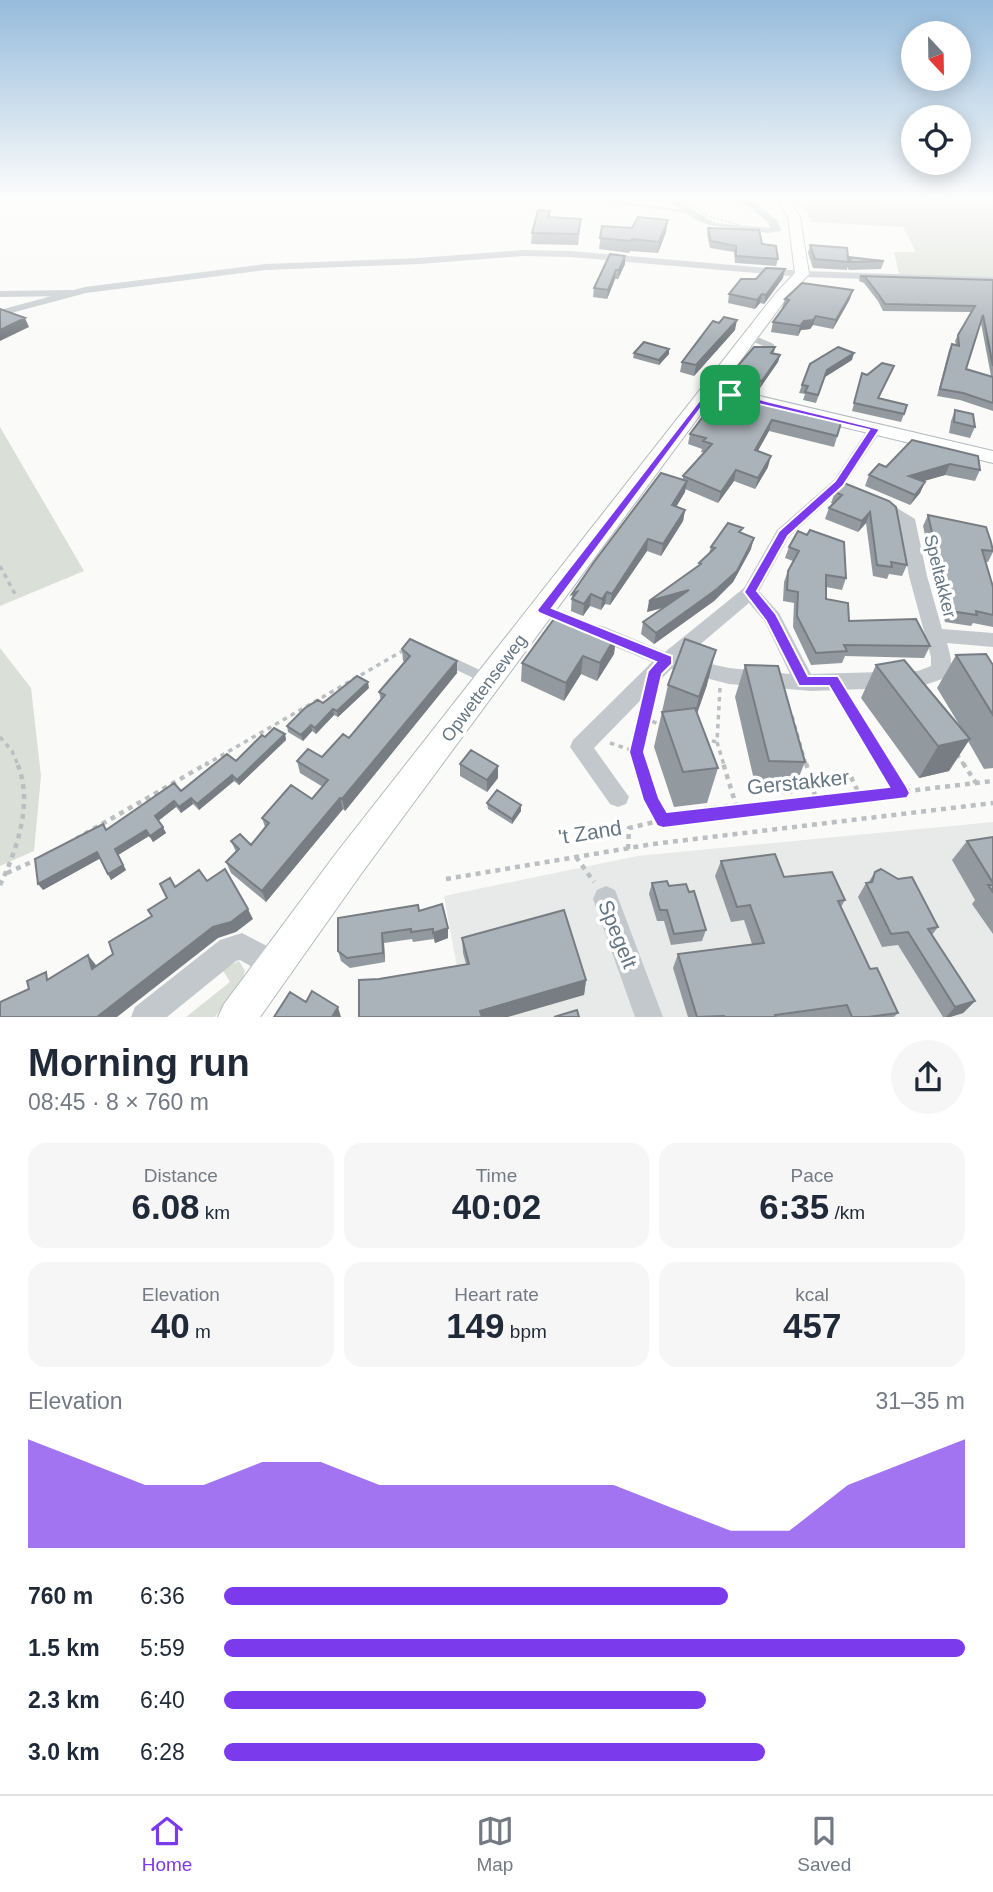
<!DOCTYPE html>
<meta charset="utf-8">
<style>
body{margin:0;font-family:Helvetica,sans-serif;background:#f6f6f7;color:#1f2937;height:100vh;display:flex;flex-direction:column;font-size:26px;white-space:nowrap}
*{box-sizing:border-box;margin:0}
p{font-size:23px;color:#747a83}
.icon{flex:none;width:38px;height:38px;fill:none;stroke:currentColor;stroke-width:2;stroke-linecap:round;stroke-linejoin:round}
.map{position:relative;height:1017px;overflow:hidden}
.details{display:flex;flex-direction:column;background:#fff;flex:1}
.details>*{flex:none}
.needle{width:46px;rotate:158deg}
.fabs{position:absolute;left:901px;top:21px;display:grid;gap:14px}
.fabs a{display:grid;place-items:center;width:70px;height:70px;border-radius:50%;background:#fff;box-shadow:0 4px 18px #0003;font-size:35px}
.pin{position:absolute;display:grid;place-items:center;width:60px;height:60px;color:#fff;margin:-30px;border-radius:14px;box-shadow:0 4px 10px #0006}
.round{display:grid;place-items:center;flex:none;width:74px;height:74px;border-radius:37px;background:#f6f6f7}
.headline{display:flex;align-items:center;justify-content:space-between;height:119px;padding:0 28px}
h1{font-size:38px;font-weight:700;line-height:52px}
.figures{display:grid;grid-template-columns:repeat(3,1fr);gap:10px;height:119px;padding:7px 28px}
.figures div{display:grid;align-content:center;border-radius:18px;background:#f6f6f7;text-align:center}
.figures b{font-size:35px;font-weight:700}
.figures small{font-size:19px;font-weight:400}
.figures p{font-size:19px}
.chart{height:196px;padding:14px 28px}
.chart p{display:flex;justify-content:space-between}
.chart svg{width:100%;height:126px;margin-top:7px;fill:#7c3aed;opacity:.7}
ul{padding:0 28px;list-style:none;font-size:23px}
li{display:grid;grid-template-columns:112px 84px 1fr;align-items:center;height:52px}
li i{height:18px;border-radius:9px;background:#7c3aed}
.dock{display:flex;justify-content:space-around;align-items:center;height:98px;border-top:2px solid #e0e1e3;background:#fff;font-size:19px;color:#747a83}
.dock a{display:grid;justify-items:center;gap:4px}
.dock .on{color:#7c3aed}
.map>svg:first-child{display:block}
.built{fill:#e8e9e9}
.green{fill:#dadfd7}
.water{fill:#bbc7cb}
.lines{fill:none;stroke-linecap:round;stroke-linejoin:round}
.stream{stroke:#bbc7cb;stroke-width:2.5}
.secondary-casing{stroke:#b3babf;stroke-width:2}
.path-far2{stroke:#bbbfc2;stroke-width:2;stroke-dasharray:2 2;stroke-linecap:butt}
.path-far1{stroke:#bbbfc2;stroke-width:3.5;stroke-dasharray:4.5 4.5;stroke-linecap:butt}
.path{stroke:#bbbfc2;stroke-width:4.5;stroke-dasharray:5 5;stroke-linecap:butt}
.lane-far2{stroke:#c3c8cc;stroke-width:4.5}
.lane-far1{stroke:#c3c8cc;stroke-width:6}
.lane{stroke:#c3c8cc;stroke-width:10}
.street{fill:#c3c8cc;fill-rule:evenodd}
.secondary{fill:#fff;fill-rule:evenodd}
.wall{fill:#929a9f;fill-rule:evenodd}
.shaded-wall{fill:#777d82}
.building{fill:#aab3b9;stroke:#777d82;stroke-width:2}
.route{fill:#7c3aed;stroke:#fff;stroke-width:2;fill-rule:evenodd}
.labels{text-anchor:middle;dominant-baseline:central;stroke-width:7;stroke-linejoin:round;paint-order:stroke}
.street-label{font-size:18px;fill:#657683;stroke:#fff}
.near-street-label{font-size:21px;fill:#657683;stroke:#fff}
</style>
<div class="map">
<svg width="993" height="1017" viewBox="0 0 993 1017">
<rect width="100%" height="100%" fill="#fafaf8"/>
<path class="built" d="M993,822V1017H466L444,896L637,856Z"/>
<path class="green" d="M795,200L993,202V278L899,274L894,252H916L903,227L811,222L807,213Z
M0,427L84,571L0,606Z
M0,648L31,688L41,776L34,851L0,866Z
M239,961L245,971L241,983L215,1017H186L230,982L222,969Z"/>
<path class="water" d="M667,200H676L715,223L770,228L768,222L742,202L687,200H751L778,221L781,231L768,233L709,225L696,220Z"/>
<g class="lines">
<path class="stream" d="M604,200L688,212"/>
<defs>
<path id="secondary" d="M778,200H789L800,217L809,274L786,299L721,387L993,451V463L714,396L361,874L260,1017H218L224,1004L337,852L776,293L795,273L788,217Z"/>
</defs>
<use href="#secondary" class="secondary-casing"/>
<path class="path-far2" d="M682,200L710,217L739,225L741,232
M987,200L993,203"/>
<path class="path-far1" d="M0,566L15,594
M720,688L717,742L724,765
M841,696L884,765
M792,716L806,765
M644,718L661,725
M0,737L12,751L18,765
M703,739L717,742
M610,743L637,752
M957,754L964,765
M205,765L404,650
M641,765L637,752L647,705"/>
<path class="path" d="M640,763L651,800L660,815L736,805L723,763
M806,763L817,803
M883,763L901,791
M963,763L976,783
M851,777L861,798
M76,839L208,763
M628,849L629,828L663,820L993,781
M576,857L594,882
M7,873L36,860
M446,879L653,844L993,803
M0,885C17,850 34,801 17,763"/>
<path class="lane-far2" d="M0,294L71,293"/>
<path class="lane-far1" d="M0,294L71,293
M750,337L771,346L768,350H762"/>
<path class="lane" d="M449,661L485,678"/>
<path class="street" d="M523,250L571,251L802,271L993,277V283L802,277L571,257L523,256L419,264L265,270L86,293L0,316V310L85,287L265,264L419,258Z
M875,425L882,429L844,486L789,537L759,591L779,613L811,674L918,671L931,666V657L909,576L899,521L873,505L871,502L873,499L879,497L915,519L927,576L942,629L993,633V647L947,643C950,654 954,666 948,677L919,687L811,691L729,684L671,669L594,748L629,797L626,804L618,807L610,804L570,747L573,740L652,662L591,637L589,632L591,627L598,625L605,627L665,652L744,588L777,530L834,480L870,426ZM749,603L765,622L790,674L729,668L684,658Z
M606,886L615,890L663,1017H635L593,899L597,890Z
M242,933L284,955L288,965L284,975L274,979L240,960L236,961L167,1017H131L135,1007L220,940Z"/>
<use href="#secondary" class="secondary"/>
</g>
<path class="wall" d="M550,211V217L580,229L578,245L531,244L532,233Z
M668,220L666,232L658,253L630,251L629,253L599,249L602,226L632,228Z
M708,228L762,244L778,259L776,266L735,263L734,252L710,248L707,234Z
M810,245L848,257L884,261L881,269L849,270L847,267V270L813,268L808,253Z
M625,256V264L618,279H615L607,299L593,297L594,288Z
M860,276L993,280V411L960,400L937,396L949,350L952,344L956,345L955,341L958,335L971,312L883,311L878,301L864,283L859,281ZM981,323L991,376L966,369Z
M783,278L764,304L760,303L755,309L728,303L729,294L756,279Z
M785,299H850L833,329L813,325L810,329L801,330L798,336L771,332L773,322L782,308Z
M735,330L694,376L680,372L682,362Z
M775,347L774,353L780,355L778,362L760,388L752,386L751,389L729,383L730,375Z
M634,353L669,354L659,365L633,358Z
M852,360L825,377L816,403L803,400L805,394L799,393L802,385Z
M862,373L867,375L891,373L879,398L904,414L901,422L852,411Z
M955,410L975,427L970,438L949,433L951,421Z
M705,414L841,423L834,447L769,431L758,451L768,467L755,489L734,481L718,503L685,489V492L676,507L685,510L683,521L661,556L647,551L610,605L605,604L601,610L590,606L583,616L571,611L572,594L683,480V476L704,453L701,452L702,449L688,444L690,434Z
M912,440L980,470L975,481L945,475L922,481L925,482L920,493L910,505L865,486L869,475L886,467Z
M835,492L889,501L907,565L902,576L889,574L887,579L873,576L866,523L858,532L825,519L829,508L833,504L831,503Z
M928,515L993,549V552L988,562H985L993,587V627L973,623L971,626L945,622L923,526Z
M798,531L846,578L842,590L826,587V599L849,621L930,646L924,658L845,656L842,663L811,665L793,627L794,603L783,601L784,582L788,571L793,561L785,558L789,547Z
M741,533L751,549L733,582L714,601L654,644L641,634L643,622L663,608L647,612L698,566L699,563L709,553L711,547Z
M616,636L614,654L597,681L581,674L564,701L521,681L522,663Z
M402,649L457,661V673L345,811L343,809L266,902L231,873L226,862L236,852L231,841L251,845L265,827L262,818L312,799L323,787L300,773L297,761L322,757L349,738L381,701L379,692L405,662L403,661Z
M956,655L993,665V768L984,769L968,741L949,771L919,778L861,698L876,665L960,726L937,688Z
M745,665L805,762L792,794L757,793L735,697Z
M668,685H707L697,714L718,768L707,803L674,807L654,747Z
M369,688L338,717L334,715L316,734L312,731L303,741L288,732L287,726Z
M285,734L286,740L239,785L234,781L199,810L193,804L181,813L176,807L158,821L166,833L153,842L149,836L118,855L126,870L111,880L100,858L43,890L106,830L236,761L265,737Z
M460,764L498,766V778L487,792L460,776Z
M487,803L521,805V811L512,824L488,809Z
M993,837V934L972,904L975,900L952,860L967,841Z
M721,861L784,877L845,900L841,907L870,969L898,1013L894,1017H688L673,968L678,954L752,944L744,920L731,922L715,876Z
M875,872L938,927L932,935L975,1001L963,1013L950,1017H943L898,945L882,947L858,897L866,883H868Z
M652,883L669,886L706,930L702,941L671,945L664,921H657L649,894Z
M419,911L448,938L435,943L434,939L413,942L412,939L384,943L385,962L350,968L341,961L338,951Z
M462,938L586,980L584,995L379,979L466,964L463,953Z"/>
<path class="shaded-wall" d="M668,220L666,232L658,253L659,242Z
M625,256V264L618,279L619,270Z
M785,269L783,278L764,304L766,295Z
M616,270L615,279L607,299L608,290Z
M853,290L850,299L833,329L836,320Z
M762,294L760,303L755,309L757,300Z
M816,316L813,325L810,329L801,330L798,336L800,326L804,321Z
M25,318L29,327L0,341V330Z
M737,320L735,330L694,376L696,365Z
M669,349V354L659,365V360Z
M854,353L852,360L825,377L816,403L827,370Z
M780,355L778,362L760,388L762,381Z
M772,420L769,431L752,461L755,450Z
M771,456L768,467L755,489L758,478Z
M950,464L945,475L904,487L909,476Z
M736,470L734,481L718,503L721,492Z
M687,481L685,492L670,517L672,505Z
M925,482L920,493L910,505L915,495Z
M685,510L683,521L661,556L663,544Z
M870,512L866,523L858,532L862,521Z
M754,538L751,549L733,582L714,601L654,644L656,633Z
M648,539L647,551L610,605L612,594Z
M689,590L687,601L647,612L649,601Z
M607,592L605,604L601,610L602,599Z
M591,594L590,606L583,616L584,604Z
M616,636L614,654L597,681L600,663Z
M716,650L707,685L690,732L699,697Z
M583,656L581,674L564,701L566,683Z
M457,661V673L345,811L342,799Z
M368,682L369,688L338,717L337,711Z
M333,709L334,715L316,734L315,728Z
M311,725L312,731L303,741L301,735Z
M285,734L286,740L239,785L237,780Z
M970,739L949,771L919,778L938,746Z
M498,766V778L487,792V780Z
M232,775L234,781L199,810L197,804Z
M191,798L193,804L181,813L179,807Z
M340,798L343,809L266,902L262,891Z
M174,801L176,807L158,821L155,816Z
M521,805V811L512,824V819Z
M163,827L166,833L153,842L150,836Z
M146,830L149,836L118,855L126,870L111,880L108,874L115,849Z
M97,852L101,858L43,890L38,884Z
M248,909L253,919L236,932L218,938L117,1017H97L213,927Z
M448,928V938L435,943L433,933Z
M382,933L384,943L385,962L383,953Z
M88,955L96,965L100,979L92,969Z
M586,980L584,995L508,1017H481L480,1011Z
M975,1001L963,1013L950,1017H946L955,1007Z
M338,1007L341,1017H332Z"/>
<path class="building" d="M538,210L550,211L548,217L581,219L578,234L532,233Z
M638,217L668,220L659,242L632,239L631,241L600,238L602,226L632,228Z
M708,228L759,230L762,244L776,246L778,259L736,256V246L711,241Z
M810,245L847,248L848,257L884,261L852,262L848,258L849,262L815,259Z
M610,254L625,256L619,270H616L608,290L594,288Z
M766,268L785,269L766,295L762,294L757,300L729,294L741,279H756Z
M860,276L993,280V366L983,315L966,369L993,377V403L963,393L940,389L952,344L959,346L958,335L975,306L885,304L879,295L865,277Z
M802,283L853,290L836,320L816,316L813,320L804,321L800,326L773,322L789,300L785,299Z
M0,309L25,318L0,330Z
M724,317L737,320L696,365L682,362L713,321L719,323Z
M644,342L669,349L659,360L634,353Z
M754,347H775L771,353L780,355L762,381L754,379L752,381L730,375Z
M838,347L854,353L827,370L818,395L805,392L808,386L802,385L810,364Z
M882,363L894,366L878,398L907,405L904,414L854,403L862,373L867,375Z
M754,403L841,423L837,436L772,420L755,450L771,456L758,478L736,470L721,492L683,476L712,444L703,441L706,438L690,434L705,414Z
M955,410L973,414L975,427L954,422Z
M912,440L978,456L980,470L950,464L909,476L925,482L915,495L869,475L879,464L886,467Z
M661,473L687,481L672,505L685,510L663,544L648,539L612,594L607,592L602,599L591,594L584,604L572,599L577,592L572,594L594,562Z
M844,483L889,501L896,507L907,565L891,562L892,567L877,565L870,512L862,521L829,508L842,495L835,492Z
M928,515L986,527L991,542L993,551L982,550L993,587V615L976,611L977,615L950,611Z
M728,523L743,528L739,532L754,538L737,571L717,589L656,633L643,622L689,590L649,601L701,564L699,563L715,548L711,547Z
M810,530L844,542L846,578L826,575V599L848,603L849,621L916,619L930,646L844,645L847,651L816,653L797,616L798,592L787,590L788,571L799,551L789,547L798,531L807,535Z
M559,612L616,636L600,663L583,656L566,683L522,663Z
M410,639L457,661L342,799L340,798L262,891L226,862L239,849L231,841L240,834L251,845L269,823L262,818L291,785L312,799L328,780L297,761L308,749L322,757L343,734L349,738L385,695L379,692L410,656L402,649Z
M685,639L716,650L699,697L668,685Z
M986,654L993,665V715L956,655Z
M904,660L970,739L938,746L876,665Z
M745,665L778,666L805,762L769,761Z
M357,676L368,682L337,711L333,709L315,728L311,725L301,735L287,726L305,708L318,700L323,703Z
M695,708L718,768L683,772L662,712Z
M274,728L285,734L237,780L232,775L197,804L191,798L179,807L174,801L155,816L163,827L150,836L146,830L115,849L123,865L108,874L97,852L38,884L35,859L103,824L106,830L174,783L181,791L227,754L236,761L262,735L265,737Z
M471,750L498,766L487,780L460,764Z
M497,790L521,805L512,819L487,803Z
M993,837V883L967,841Z
M775,854L784,877L832,872L845,900L838,901L870,969L877,968L898,1013L868,1017H852L847,1005L775,1015L776,1017H725L724,1016L697,1017L678,954L764,943L750,905L737,907L721,861Z
M225,869L248,909L231,922L213,927L97,1017H0V1002L29,989L27,981L46,972L47,980L88,955L92,969L113,954L109,942L152,916L148,910L167,898L160,884L170,878L175,887L199,870L207,881Z
M881,869L898,879L912,877L938,927L928,929L975,1001L955,1007L908,932L891,934L866,883L872,882L875,872Z
M667,881L669,886L686,884L689,892L694,891L706,930L674,934L667,910H660L652,883Z
M988,885H993V892Z
M442,904L448,928L433,933V929L411,932V929L382,933L383,953L347,958L338,951V918L418,905L419,911Z
M564,910L586,980L480,1011L482,1017H359V980L379,979L469,964L462,938Z
M312,991L338,1007L332,1017H274L290,992L306,1002Z
M577,1010L579,1017H554Z"/>
<linearGradient id="sky" x2="0" y2="1"><stop stop-color="#96bcdc"/><stop offset="0.58" stop-color="#fdfdfc"/><stop offset="1" stop-color="#fdfdfc" stop-opacity="0"/></linearGradient>
<rect width="993" height="343" fill="url(#sky)"/>
<path class="route" d="M710,387L880,429L843,486L788,536L757,591L776,614L808,676H838L907,787L910,793L907,798L663,828L657,826L643,800L629,752L648,671L656,662L539,613L537,610ZM712,393L869,430L835,481L779,531L744,592L766,621L799,686H829L889,787L667,812L659,798L644,752L662,674L672,664V656L552,608Z"/>
<g class="labels">
<g class="street-label">
<text transform="translate(940 576) rotate(76)">Speltakker</text>
<text transform="translate(484 688) rotate(-53)">Opwettenseweg</text>
</g>
<g class="near-street-label">
<text transform="translate(798 782) rotate(-6)">Gerstakker</text>
<text transform="translate(590 832) rotate(-9)">'t Zand</text>
<text transform="translate(618 934) rotate(68)">Spegelt</text>
</g>
</g>
</svg>
<div class="fabs">
<a><svg class="needle" viewBox="-14 -14 28 28"><path d="M0-13l5 13h-10z" fill="#e53935"/><path d="M0 13l5-13h-10z" fill="#747a83"/></svg></a>
<a><svg class="icon" aria-label="locate" viewBox="0 0 24 24"><circle cx="12" cy="12" r="6"/><path d="M12 2v4M12 18v4M2 12h4M18 12h4"/></svg></a>
</div>
<div class="pin" style="left:730px;top:395px;background:#1e9e55"><svg class="icon" aria-label="arrive" viewBox="0 0 24 24"><path d="M6 21V4h12l-3 4 3 4H6"/></svg></div>
</div>
<section class="details">
<div class="headline"><div><h1>Morning run</h1><p>08:45 · 8 × 760 m</p></div><a class="round"><svg class="icon" aria-label="share" viewBox="0 0 24 24"><path d="M12 15V3M7 8l5-5 5 5M5 13v7h14v-7"/></svg></a></div>
<div class="figures">
<div><p>Distance</p><b>6.08<small> km</small></b></div>
<div><p>Time</p><b>40:02</b></div>
<div><p>Pace</p><b>6:35<small> /km</small></b></div>
</div>
<div class="figures">
<div><p>Elevation</p><b>40<small> m</small></b></div>
<div><p>Heart rate</p><b>149<small> bpm</small></b></div>
<div><p>kcal</p><b>457</b></div>
</div>
<div class="chart"><p><span>Elevation</span>31–35 m</p>
<svg viewBox="0 0 160 44" preserveAspectRatio="none"><path d="M0 44V6L10 14L20 22L30 22L40 14L50 14L60 22L70 22L80 22L90 22L100 22L110 30L120 38L130 38L140 22L150 14L160 6V44z"/></svg>
</div>
<ul>
<li><b>760 m</b>6:36<i style="width:68%"></i></li>
<li><b>1.5 km</b>5:59<i style="width:100%"></i></li>
<li><b>2.3 km</b>6:40<i style="width:65%"></i></li>
<li><b>3.0 km</b>6:28<i style="width:73%"></i></li>
</ul>
</section>
<nav class="dock">
<a class="on"><svg class="icon" aria-label="home" viewBox="0 0 24 24"><path d="M3 11l9-7 9 7M6 9v11h12V9"/></svg>Home</a>
<a><svg class="icon" aria-label="map" viewBox="0 0 24 24"><path d="M3 6l6-2 6 2 6-2v14l-6 2-6-2-6 2zM9 4v14M15 6v14"/></svg>Map</a>
<a><svg class="icon" aria-label="saved" viewBox="0 0 24 24"><path d="M7 4h10v16l-5-4-5 4z"/></svg>Saved</a>
</nav>
